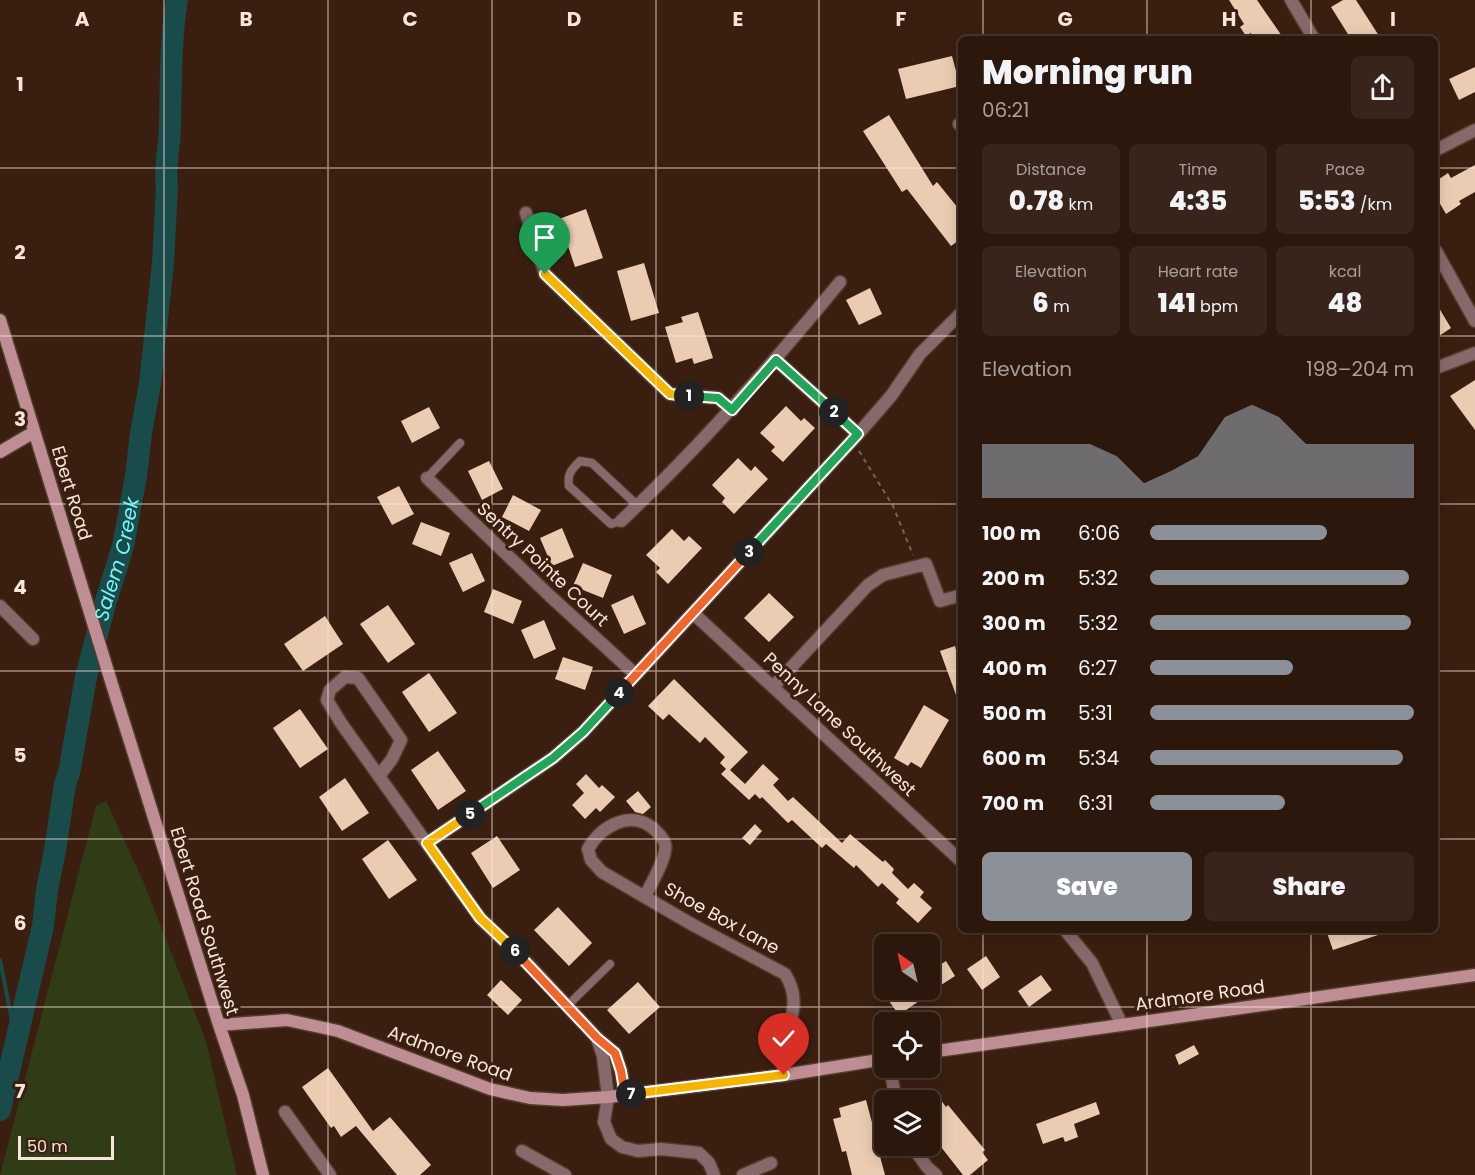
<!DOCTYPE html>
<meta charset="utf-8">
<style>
body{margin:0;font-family:Poppins,sans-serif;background:#38241a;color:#f1f3f6;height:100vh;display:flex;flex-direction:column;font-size:22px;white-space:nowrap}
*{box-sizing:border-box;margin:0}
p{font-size:20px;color:#a69f9d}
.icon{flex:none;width:33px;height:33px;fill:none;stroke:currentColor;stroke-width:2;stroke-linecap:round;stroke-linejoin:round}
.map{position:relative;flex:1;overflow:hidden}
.sheet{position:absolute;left:958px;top:36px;width:480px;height:897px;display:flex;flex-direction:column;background:#2c170c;border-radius:9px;box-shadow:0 3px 15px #0003,0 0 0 2px #48362d}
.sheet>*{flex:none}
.needle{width:39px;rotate:326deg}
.fabs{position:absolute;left:874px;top:934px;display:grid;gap:12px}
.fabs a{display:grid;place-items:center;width:66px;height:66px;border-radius:9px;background:#2c170c;box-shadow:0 3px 15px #0003,0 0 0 2px #48362d;font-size:30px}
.scale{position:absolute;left:18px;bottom:15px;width:96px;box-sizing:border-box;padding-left:6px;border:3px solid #f7e4db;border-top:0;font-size:16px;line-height:21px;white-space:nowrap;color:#f7e4db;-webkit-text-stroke:4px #3a1f10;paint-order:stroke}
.pin{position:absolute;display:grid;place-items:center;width:51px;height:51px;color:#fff;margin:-62px -26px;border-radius:50% 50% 50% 0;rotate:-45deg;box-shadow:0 0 6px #0007}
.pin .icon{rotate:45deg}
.km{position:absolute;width:30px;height:30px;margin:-15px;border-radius:50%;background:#222;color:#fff;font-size:16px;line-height:30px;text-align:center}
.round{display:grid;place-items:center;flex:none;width:63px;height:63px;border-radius:9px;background:#38241a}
.overview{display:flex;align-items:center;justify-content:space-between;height:102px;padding:0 24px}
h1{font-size:33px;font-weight:800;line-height:45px}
.figures{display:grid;grid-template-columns:repeat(3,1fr);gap:9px;height:102px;padding:6px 24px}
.figures div{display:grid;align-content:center;border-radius:9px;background:#38241a;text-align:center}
.figures b{font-size:26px;font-weight:800}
.figures small{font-size:16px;font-weight:400}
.figures p{font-size:16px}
.chart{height:168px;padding:12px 24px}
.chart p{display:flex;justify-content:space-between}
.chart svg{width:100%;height:108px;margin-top:6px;fill:#8c9099;opacity:.7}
.action{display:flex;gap:12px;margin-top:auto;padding:12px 24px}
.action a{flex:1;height:69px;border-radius:9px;background:#8c9099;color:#fff;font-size:24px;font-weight:800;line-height:69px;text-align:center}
.action a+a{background:#38241a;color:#f1f3f6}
ul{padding:0 24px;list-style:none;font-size:20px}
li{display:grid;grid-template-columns:96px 72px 1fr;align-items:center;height:45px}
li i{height:15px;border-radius:8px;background:#8c9099}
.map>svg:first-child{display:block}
.green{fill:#2f3c16}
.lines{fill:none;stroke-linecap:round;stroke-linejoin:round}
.stream{stroke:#1a4b4b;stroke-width:4}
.river{stroke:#1a4b4b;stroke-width:22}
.building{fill:#ebccb3}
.lane-casing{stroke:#543b2c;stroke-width:10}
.street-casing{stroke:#543b2c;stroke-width:15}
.secondary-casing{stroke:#543b2c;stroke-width:15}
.path{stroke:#7a6255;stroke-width:2;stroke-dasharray:4.5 4.5;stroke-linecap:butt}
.lane{stroke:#87696c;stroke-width:8}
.street{stroke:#87696c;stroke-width:12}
.secondary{stroke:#be8e94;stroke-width:12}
.split-1-casing{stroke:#fff;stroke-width:12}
.split-2-casing{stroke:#fff;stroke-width:12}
.split-3-casing{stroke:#fff;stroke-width:12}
.split-4-casing{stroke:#fff;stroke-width:12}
.split-5-casing{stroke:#fff;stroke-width:12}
.split-6-casing{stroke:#fff;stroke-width:12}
.split-7-casing{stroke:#fff;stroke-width:12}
.split-8-casing{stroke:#fff;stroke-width:12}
.split-1{stroke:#f5b400;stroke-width:8}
.split-2{stroke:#22a559;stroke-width:8}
.split-3{stroke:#22a559;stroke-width:8}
.split-4{stroke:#f0652b;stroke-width:8}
.split-5{stroke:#22a559;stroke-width:8}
.split-6{stroke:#f5b400;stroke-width:8}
.split-7{stroke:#f0652b;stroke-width:8}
.split-8{stroke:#f5b400;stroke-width:8}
.grid{fill:none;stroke:#f7e4db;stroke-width:1.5;stroke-opacity:0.55}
.labels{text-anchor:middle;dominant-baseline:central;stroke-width:6;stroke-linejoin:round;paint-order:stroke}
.street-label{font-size:18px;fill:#f7e4db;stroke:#3a1f10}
.water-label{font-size:20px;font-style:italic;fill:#73f7f8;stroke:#3a1f10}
.grid-label{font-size:20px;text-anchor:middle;font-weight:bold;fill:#f7e4db;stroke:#3a1f10;stroke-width:6;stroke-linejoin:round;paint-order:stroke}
</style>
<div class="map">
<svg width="1475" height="1175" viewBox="0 0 1475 1175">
<rect width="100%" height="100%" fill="#3a1f10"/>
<path class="green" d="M106,801L143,881L206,1041L237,1175H0L96,806Z"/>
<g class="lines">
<path class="stream" d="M0,960L16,1041"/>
<path class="river" id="s1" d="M0,1110L43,926L47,890L55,850L65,784L69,773L86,677L105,604L123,546L136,476L141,433L150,384L163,263L167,187C164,167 170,146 170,126C171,84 170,42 177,0"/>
</g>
<path class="building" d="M1229,0H1257L1284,39H1254L1251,33L1246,36L1240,27L1244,24Z
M1343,0H1356L1381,39H1351L1331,7Z
M952,56L960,86L906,99L898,69Z
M1475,67V92L1459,100L1449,79Z
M889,115L933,186L937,182L962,213V238L951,246L907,189L902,192L863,131Z
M1475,165V192L1459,201L1461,204L1446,214L1436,197V181L1448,173L1451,178Z
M586,209L603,258L575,267L559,219Z
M644,263L659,313L631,321L617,271Z
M870,288L882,314L859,325L846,300Z
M1436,303L1451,328L1436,338Z
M698,312L713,358L694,364L692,358L676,363L665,327L683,322L681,317Z
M1475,380V430L1450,396Z
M786,406L801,421L804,418L815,428L783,462L771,451L775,447L760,433Z
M429,407L440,428L412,443L401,421Z
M738,458L751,471L755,466L768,479L734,514L722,502L725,498L712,485Z
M489,461L503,489L482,500L468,471Z
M399,486L414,514L392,525L377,497Z
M513,495L541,510L529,531L502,517Z
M421,522L450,533L441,556L412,544Z
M562,528L574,557L552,566L540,538Z
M672,529L684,541L689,536L702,548L668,584L656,572L660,568L646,555Z
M472,553L485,581L463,592L449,563Z
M583,563L612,575L603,598L573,586Z
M493,589L522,601L513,624L484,612Z
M769,593L794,617L769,642L744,618Z
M633,595L646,624L624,634L611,605Z
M388,605L415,644L388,663L360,624Z
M325,616L343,644L303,671L284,644Z
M544,620L556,649L534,659L521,630Z
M955,646L956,650L962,648L960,706L940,651Z
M563,657L593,667L585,690L555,679Z
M429,673L457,713L429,732L402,692Z
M674,679L748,752L730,770L745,784L763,764L779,779L773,785L788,801L793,797L842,843L850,834L883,862L885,860L894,869L892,873L908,889L914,883L924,892L920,897L932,908L918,923L896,903L899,899L882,883L878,887L856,865L854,868L826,844L822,848L792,820L788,823L762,797L760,799L755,794L749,800L721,774L726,769L720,763L725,757L705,737L700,743L669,714L663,720L648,706Z
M924,705L949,720L921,768L911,762L908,766L894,758Z
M300,709L328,749L300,768L273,728Z
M438,751L466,791L438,810L411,770Z
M586,774L599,788L602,785L615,797L600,812L596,808L585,819L572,805L584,793L576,784Z
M345,778L369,813L342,831L319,797Z
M638,791L651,807L643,814L635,812L626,801Z
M755,824L762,831L750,845L742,838Z
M497,836L520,870L493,888L471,853Z
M388,840L417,880L389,899L362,859Z
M558,907L592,943L569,966L534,930Z
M1335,930H1387V932L1333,950L1327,933Z
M986,956L1000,977L982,990L967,969Z
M946,961L955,976L921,998L922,999L899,1015L889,1001L904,990H930V971Z
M1041,975L1052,990L1029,1007L1018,991Z
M501,980L522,1000L508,1015L487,995Z
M638,982L660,1007L629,1034L607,1010Z
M1194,1045L1199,1054L1179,1065L1175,1055Z
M328,1068L373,1131L390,1117L431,1165L420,1175H397L356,1126L341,1137L334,1126L331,1128L302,1087Z
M940,1099L946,1107L948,1105L985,1150L982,1152L988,1160L970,1175H963L930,1133V1107Z
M866,1100L874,1130H873L885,1175H852L846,1151L842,1152L833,1119L841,1117L839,1108Z
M1096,1102L1100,1114L1074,1124L1078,1137L1065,1142L1063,1137L1043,1144L1036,1124Z"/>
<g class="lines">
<defs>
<path id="lane" d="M427,478L460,443
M621,521L611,524L569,486C567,474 571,470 580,461L592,463L638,506
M567,1006L610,964"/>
<path id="street" d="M1291,0L1314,39
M959,124L962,127
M1436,150L1475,130
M526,213L545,274L670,394L718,398L732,410
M1436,251L1475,321
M776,360L858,434
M1436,368L1475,353
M427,478L550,596L635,674
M621,521C700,447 771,366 840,282
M0,606L33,639
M693,613L962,862
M773,687L868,585L883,575L926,564L940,601L962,595
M379,776L392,759L401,740L358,678L345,677L330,690L327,700L341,723L480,918L530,966L597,1038L615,1053L621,1071L625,1095
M427,843L553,758L583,732L858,434L891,396L920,354L962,312
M645,896C651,884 668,856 665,844C664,838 658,833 654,829C631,809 601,826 588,849L591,860L602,872L693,925L785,974C803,1002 788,1023 783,1051C782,1059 784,1067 784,1075
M1065,930L1092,963L1122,1025
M597,1038L603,1056L608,1097L604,1122L611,1139L622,1147L638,1151L661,1149L699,1153L709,1163L714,1175
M890,1068L896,1101
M285,1112L330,1175
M912,1146L927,1167L936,1175
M522,1151L565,1175
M743,1175L771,1163"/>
<path id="secondary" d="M0,320L110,678L219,1025L243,1095L263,1175
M0,452L34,432
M219,1025L287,1020L338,1031L490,1089L530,1098L563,1100L608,1097L784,1075L885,1059
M930,1052L1475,975"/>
</defs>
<use href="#lane" class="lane-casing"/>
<use href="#street" class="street-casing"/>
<use href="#secondary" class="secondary-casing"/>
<path class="path" d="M859,451L893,506L913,555"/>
<use href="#lane" class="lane"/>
<use href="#street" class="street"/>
<use href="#secondary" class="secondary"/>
</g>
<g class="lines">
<defs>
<path id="split-1" d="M545,274L670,394L689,396"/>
<path id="split-2" d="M689,396L718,398L732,410L776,360L834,412"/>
<path id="split-3" d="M749,552L858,434L834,412"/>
<path id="split-4" d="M619,693L749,552"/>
<path id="split-5" d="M470,814L553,758L583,732L619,693"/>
<path id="split-6" d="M470,814L427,843L480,918L515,951"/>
<path id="split-7" d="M515,951L597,1038L615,1053L621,1071L625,1095L631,1094"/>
<path id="split-8" d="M631,1094L784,1075"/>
</defs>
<use href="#split-1" class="split-1-casing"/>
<use href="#split-2" class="split-2-casing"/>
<use href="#split-3" class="split-3-casing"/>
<use href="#split-4" class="split-4-casing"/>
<use href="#split-5" class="split-5-casing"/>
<use href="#split-6" class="split-6-casing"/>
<use href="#split-7" class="split-7-casing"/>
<use href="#split-8" class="split-8-casing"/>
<use href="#split-1" class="split-1"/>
<use href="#split-2" class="split-2"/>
<use href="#split-3" class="split-3"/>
<use href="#split-4" class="split-4"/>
<use href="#split-5" class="split-5"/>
<use href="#split-6" class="split-6"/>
<use href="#split-7" class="split-7"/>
<use href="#split-8" class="split-8"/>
</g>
<path class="grid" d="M164,0V1175M328,0V1175M492,0V1175M656,0V1175M819,0V1175M983,0V39M1147,0V39M1311,0V39M0,168H962M1436,168H1475M0,336H962M1436,336H1475M0,504H962M1436,504H1475M0,671H962M1436,671H1475M0,839H962M1436,839H1475M983,930V1175M1147,930V1175M1311,930V1175M0,1007H1475"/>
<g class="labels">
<g class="street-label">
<text transform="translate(72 493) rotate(73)">Ebert Road</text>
<text transform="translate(543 564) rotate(43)">Sentry Pointe Court</text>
<text transform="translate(840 724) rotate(43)">Penny Lane Southwest</text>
<text transform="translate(722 918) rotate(29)">Shoe Box Lane</text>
<text transform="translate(205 921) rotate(73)">Ebert Road Southwest</text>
<text transform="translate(1200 995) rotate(-8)">Ardmore Road</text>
<text transform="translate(450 1053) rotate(20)">Ardmore Road</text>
</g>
<g class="water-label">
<text stroke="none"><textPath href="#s1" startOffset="564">Salem Creek</textPath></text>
</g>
</g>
<g class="grid-label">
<text x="82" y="26">A</text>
<text x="246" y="26">B</text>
<text x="410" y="26">C</text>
<text x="574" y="26">D</text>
<text x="738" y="26">E</text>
<text x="901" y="26">F</text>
<text x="1065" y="26">G</text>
<text x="1229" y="26">H</text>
<text x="1393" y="26">I</text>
<text x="20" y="91">1</text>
<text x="20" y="259">2</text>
<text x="20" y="426">3</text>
<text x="20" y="594">4</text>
<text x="20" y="762">5</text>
<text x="20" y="930">6</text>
<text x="20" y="1098">7</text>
</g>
</svg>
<div class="fabs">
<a><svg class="needle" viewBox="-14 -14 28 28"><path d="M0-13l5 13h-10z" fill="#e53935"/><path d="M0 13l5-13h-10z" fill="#a69f9d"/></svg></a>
<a><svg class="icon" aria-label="locate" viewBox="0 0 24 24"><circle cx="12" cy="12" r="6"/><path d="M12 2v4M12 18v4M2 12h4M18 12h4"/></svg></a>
<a><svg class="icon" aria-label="layers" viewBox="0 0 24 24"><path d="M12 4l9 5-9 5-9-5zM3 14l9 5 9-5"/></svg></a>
</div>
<div class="scale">50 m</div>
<div class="pin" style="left:545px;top:274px;background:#1e9e55"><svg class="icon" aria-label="arrive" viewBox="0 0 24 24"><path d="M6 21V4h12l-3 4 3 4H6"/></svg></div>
<div class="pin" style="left:784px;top:1075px;background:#d93025"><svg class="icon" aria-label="check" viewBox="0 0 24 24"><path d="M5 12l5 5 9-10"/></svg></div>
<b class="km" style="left:689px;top:396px">1</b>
<b class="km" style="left:834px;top:412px">2</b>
<b class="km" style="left:749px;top:552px">3</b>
<b class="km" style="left:619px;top:693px">4</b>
<b class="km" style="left:470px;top:814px">5</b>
<b class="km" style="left:515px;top:951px">6</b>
<b class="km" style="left:631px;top:1094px">7</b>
<section class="sheet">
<div class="overview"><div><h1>Morning run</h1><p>06:21</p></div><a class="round"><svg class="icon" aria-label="share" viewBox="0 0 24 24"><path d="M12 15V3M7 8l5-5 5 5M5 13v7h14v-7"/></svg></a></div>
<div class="figures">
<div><p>Distance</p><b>0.78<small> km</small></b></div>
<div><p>Time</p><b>4:35</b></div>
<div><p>Pace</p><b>5:53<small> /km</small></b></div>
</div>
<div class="figures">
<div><p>Elevation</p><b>6<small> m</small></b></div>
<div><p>Heart rate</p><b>141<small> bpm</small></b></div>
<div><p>kcal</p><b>48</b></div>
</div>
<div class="chart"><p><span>Elevation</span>198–204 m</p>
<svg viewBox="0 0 160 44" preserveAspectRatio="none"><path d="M0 44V22L10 22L20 22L30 22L40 22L50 27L60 38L70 33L80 27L90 11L100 6L110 11L120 22L130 22L140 22L150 22L160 22V44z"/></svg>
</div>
<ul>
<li><b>100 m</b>6:06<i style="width:67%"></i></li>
<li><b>200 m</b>5:32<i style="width:98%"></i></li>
<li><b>300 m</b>5:32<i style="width:99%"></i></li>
<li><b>400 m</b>6:27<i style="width:54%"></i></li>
<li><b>500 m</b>5:31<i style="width:100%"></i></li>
<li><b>600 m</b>5:34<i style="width:96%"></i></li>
<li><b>700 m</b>6:31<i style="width:51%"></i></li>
</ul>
<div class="action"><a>Save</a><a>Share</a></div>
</section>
</div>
